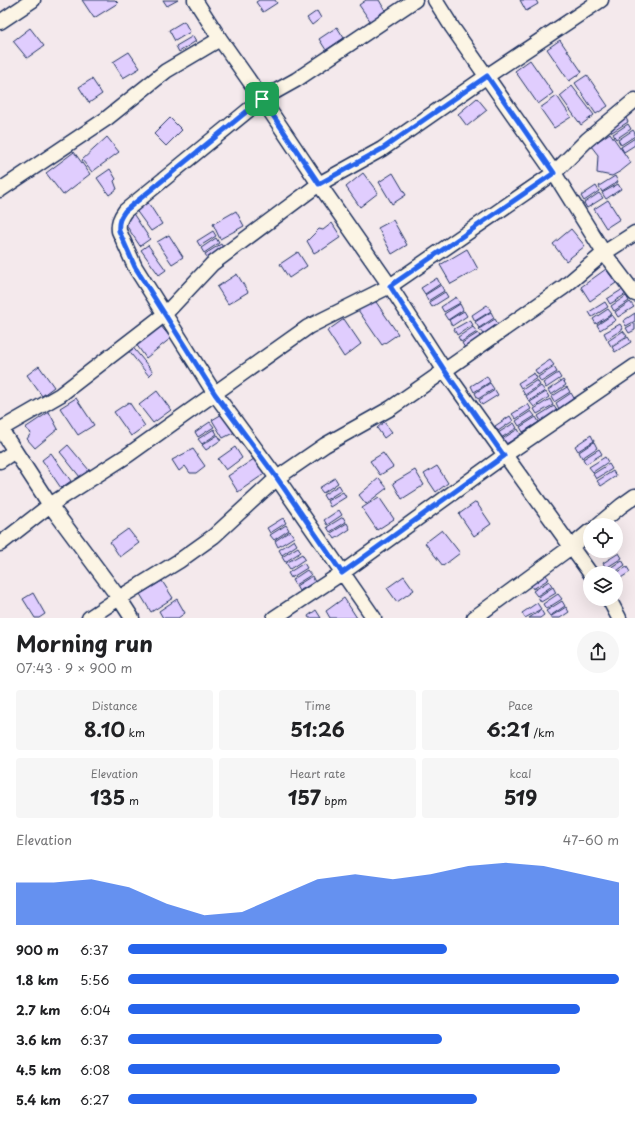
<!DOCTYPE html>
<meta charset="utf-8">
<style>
body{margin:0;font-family:"Playpen Sans",sans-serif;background:#f6f6f6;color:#202124;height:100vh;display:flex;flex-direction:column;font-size:15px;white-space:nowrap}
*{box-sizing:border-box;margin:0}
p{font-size:13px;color:#757577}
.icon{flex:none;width:22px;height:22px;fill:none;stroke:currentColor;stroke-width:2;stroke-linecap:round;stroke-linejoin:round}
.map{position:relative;height:618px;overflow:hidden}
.panel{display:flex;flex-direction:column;background:#fff;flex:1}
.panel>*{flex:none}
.buttons{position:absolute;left:583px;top:518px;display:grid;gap:8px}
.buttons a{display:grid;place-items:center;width:40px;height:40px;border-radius:50%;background:#fff;box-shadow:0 4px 16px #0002;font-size:20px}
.pin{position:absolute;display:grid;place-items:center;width:34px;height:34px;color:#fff;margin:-17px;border-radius:8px;box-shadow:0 2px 6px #0006}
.round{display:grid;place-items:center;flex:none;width:42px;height:42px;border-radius:21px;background:#f6f6f6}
.head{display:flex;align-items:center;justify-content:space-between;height:68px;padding:0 16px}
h1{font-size:22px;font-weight:700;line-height:30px}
.figures{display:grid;grid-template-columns:repeat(3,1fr);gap:6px;height:68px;padding:4px 16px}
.figures div{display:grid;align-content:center;border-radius:4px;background:#f6f6f6;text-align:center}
.figures b{font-size:20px;font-weight:700}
.figures small{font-size:11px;font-weight:400}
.figures p{font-size:11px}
.chart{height:112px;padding:8px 16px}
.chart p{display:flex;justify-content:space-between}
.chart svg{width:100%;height:72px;margin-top:4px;fill:#2563eb;opacity:.7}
ul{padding:0 16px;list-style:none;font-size:13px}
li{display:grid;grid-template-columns:64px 48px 1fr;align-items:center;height:30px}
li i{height:10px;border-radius:5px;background:#2563eb}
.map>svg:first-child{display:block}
.building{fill:#e0cdfe;stroke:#1b2f5e}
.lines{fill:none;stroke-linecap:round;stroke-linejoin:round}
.minor-casing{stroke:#1b2f5e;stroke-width:17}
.minor{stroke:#fcf5e5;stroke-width:14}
.route-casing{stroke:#fff;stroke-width:8}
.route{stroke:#2563eb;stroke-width:5}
</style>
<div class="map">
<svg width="635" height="618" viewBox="0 0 635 618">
<rect width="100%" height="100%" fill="#f4e9ec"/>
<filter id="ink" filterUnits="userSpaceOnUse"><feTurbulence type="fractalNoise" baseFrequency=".025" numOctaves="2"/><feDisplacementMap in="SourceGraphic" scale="8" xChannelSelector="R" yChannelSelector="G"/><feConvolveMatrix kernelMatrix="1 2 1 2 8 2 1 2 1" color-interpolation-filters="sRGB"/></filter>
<g filter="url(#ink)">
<path class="building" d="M82,0H115L118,3L94,18Z
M163,0H178L167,6Z
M259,0H275L277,3L263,12L256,2Z
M366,0H379L386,12L371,22L359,5Z
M520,0H536L538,4L526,11Z
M317,11L321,18L312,25L307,18Z
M184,21L190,32L175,41L169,30Z
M337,27L344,38L326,50L319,39Z
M30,28L44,46L27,58L13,41Z
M193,36L196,41L179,52L176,46Z
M560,40L582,72L569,81L547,49Z
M129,52L140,68L123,78L113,62Z
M530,60L553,93L538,104L515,71Z
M587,75L608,106L596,114L575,83Z
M92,79L102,94L89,103L79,87Z
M572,86L594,115L581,125L560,96Z
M557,96L571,117L554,128L540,108Z
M477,98L487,110L467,126L458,114Z
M625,116L628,122L612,132L609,126Z
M170,118L182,130L166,146L154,134Z
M628,124L631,129L616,139L613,134Z
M633,130L635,133V136L621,145L618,140Z
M610,133L631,163L621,171L612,176L597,173L598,155L591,146Z
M107,137L119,152L92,172L82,160Z
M635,138V145L624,152L621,147Z
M74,152L90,174L63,195L46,173Z
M110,169L116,179L114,181L117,189L109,195L97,178Z
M363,173L378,193L360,207L346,187Z
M393,173L406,195L392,204L379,182Z
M615,176L618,182L602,192L599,186Z
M618,184L621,189L606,199L602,193Z
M596,186L599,191L584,201L581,196Z
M599,193L603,198L587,208L584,203Z
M608,200L620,219L606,228L594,209Z
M147,201L162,224L151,231L135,209Z
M128,206L150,239L140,246L118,213Z
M236,211L244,226L220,239L213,224Z
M393,220L407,245L392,254L378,228Z
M332,223L341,237L322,250L321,249L314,253L307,241L319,229L323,230Z
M571,229L585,246L566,261L553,244Z
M213,231L216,236L200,246L197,241Z
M169,235L183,257L172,264L157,242Z
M216,238L219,243L204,253L201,248Z
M221,244L224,249L208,259L205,254Z
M148,245L166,270L159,275L141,250Z
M467,249L478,269L451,284L440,265Z
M298,252L307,266L289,278L280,264Z
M606,269L616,283L590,301L581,287Z
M237,274L248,292L228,304L217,287Z
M437,278L440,284L425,294L421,288Z
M441,285L444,291L428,301L425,295Z
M623,289L626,294L610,304L607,299Z
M445,292L448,297L432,307L429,302Z
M626,296L629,301L614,311L611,306Z
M456,297L460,303L444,312L441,307Z
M374,299L398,334L382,345L358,310Z
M605,302L608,307L592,317L589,312Z
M630,302L634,307L618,317L615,312Z
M460,304L463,310L448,320L444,314Z
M487,305L491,311L475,321L472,315Z
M608,309L612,314L596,324L593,319Z
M464,311L467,316L452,326L449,320Z
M491,312L494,318L479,328L475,322Z
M635,313V321L626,326L623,321Z
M612,315L616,320L600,330L597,325Z
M344,319L361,344L344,357L327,331Z
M495,319L498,324L483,334L479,329Z
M470,320L473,325L457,335L454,329Z
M635,323V330L629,333L626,328Z
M620,324L623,329L607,339L604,333Z
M160,325L171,338L146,358L136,344Z
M473,327L477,332L461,342L458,337Z
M623,331L627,336L611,346L608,341Z
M478,333L481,338L465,348L462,343Z
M628,337L631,342L615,352L612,347Z
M131,345L153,372L149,376L127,349Z
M550,360L554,365L538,375L535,370Z
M39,366L54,387L42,396L27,375Z
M554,367L557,372L541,382L538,377Z
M534,373L537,378L521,388L518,383Z
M558,373L561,378L546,388L543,383Z
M487,376L490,382L474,392L471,386Z
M537,380L540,385L525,395L522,390Z
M563,380L566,385L551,395L548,390Z
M490,383L494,389L478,399L475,393Z
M541,386L545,391L529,401L526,396Z
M567,387L570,392L554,402L551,397Z
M495,390L498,395L482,405L479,400Z
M157,391L171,410L153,423L139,405Z
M546,392L549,397L534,407L530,402Z
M571,393L574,398L559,409L556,403Z
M76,398L94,425L78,435L60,408Z
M550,399L553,405L537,414L534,409Z
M129,402L145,426L131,436L114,412Z
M528,404L531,409L516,419L512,414Z
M554,406L557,411L541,421L538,416Z
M531,411L535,416L519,426L516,421Z
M49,412L58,429L35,448L27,439L31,433L25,428Z
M224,413L235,432L223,438L212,420Z
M510,416L513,421L498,431L495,426Z
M536,417L539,422L523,432L520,427Z
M210,422L214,427L198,437L195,432Z
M384,422L392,432L384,438L377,428Z
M514,423L517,428L501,438L498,433Z
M214,429L217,434L202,444L198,439Z
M518,429L521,435L506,444L502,439Z
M218,435L221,440L206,450L202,445Z
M591,435L594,441L578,451L575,446Z
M594,442L597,448L582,458L579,452Z
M68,445L89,470L80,477L60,452Z
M235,447L242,458L226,470L218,459Z
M193,449L205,466L196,473H190L185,466L179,471L172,460Z
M599,449L602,454L586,464L583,459Z
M51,453L71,481L61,488L42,460Z
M383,453L393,467L380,475L370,461Z
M257,457L267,472L238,492L228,476Z
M605,457L608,462L593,472L589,467Z
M609,464L612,469L596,479L593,474Z
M437,466L448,483L436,492L424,474Z
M415,470L424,485L402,499L393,483Z
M613,471L616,476L601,486L597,481Z
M335,478L338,483L323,493L319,488Z
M379,478L387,488L366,504L359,495Z
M339,485L342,490L326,500L323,495Z
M343,492L346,497L330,507L327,501Z
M379,497L394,519L377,530L362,508Z
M476,502L491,524L474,536L459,514Z
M339,510L342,515L327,525L324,520Z
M343,517L346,522L330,532L327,527Z
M283,518L286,523L270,533L267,528Z
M347,523L350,529L335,539L331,533Z
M286,525L289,530L274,540L270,535Z
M128,529L139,543L120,557L110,542Z
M442,530L460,553L443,566L425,543Z
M290,531L294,537L278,547L275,541Z
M294,540L297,545L282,555L279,550Z
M298,547L301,552L285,562L282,557Z
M619,553L622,558L606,568L603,563Z
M302,554L305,559L290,569L286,563Z
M622,560L625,565L614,573H608L607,570Z
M304,563L307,568L291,578L288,573Z
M627,567L630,572L616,581V573Z
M307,570L311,575L295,585L292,580Z
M545,574L549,579L533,589L530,584Z
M312,576L315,582L299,591L296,586Z
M404,576L414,590L397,602L387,588Z
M162,581L173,598L151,612L140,594Z
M549,581L552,586L537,596L533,591Z
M553,587L556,593L541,602L538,597Z
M33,593L45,614L39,618H35L23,599Z
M558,594L562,599L546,609L543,604Z
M344,598L357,618H330L326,611Z
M177,599L185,613L178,618H163L159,611Z
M562,601L565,606L550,616L546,611Z
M537,603L541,609L525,618L522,613Z
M566,607L569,612L560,618H551L550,617Z
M316,610L321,618H309L308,616Z
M541,610L544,615L540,618H529Z"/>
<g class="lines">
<defs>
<path id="minor" d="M195,0L220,39L262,99L319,184L390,286L445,371L505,455L590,573
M435,0L452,27L554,173L604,253L635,294
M0,22L33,0
M0,190L106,119L166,71L220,39
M0,428L50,505L119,598L132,618
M1,429L60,395L165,314L212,264L319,184L382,149L487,76L601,0
M0,461L15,451
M598,525L621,506L635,496
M0,544L50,505L128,455L308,327L390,286L554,173L587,140L635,100
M609,599L619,618
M89,618L119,598L179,561L214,536L277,478L325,445L391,408L564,287L604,253L635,233
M274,618L342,573L505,455L635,366
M374,618L277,478L215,394L135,267L119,231C118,223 120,218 125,211L262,99L296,80L415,0
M474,618L571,547L590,531"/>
</defs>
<use href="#minor" class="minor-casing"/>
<use href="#minor" class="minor"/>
</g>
</g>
<g class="lines" filter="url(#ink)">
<defs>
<path id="route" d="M487,76L554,173L390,286L445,371L504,456L342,573L277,478L215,394L135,267L119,231C118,222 120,218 125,211L262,99L319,184L382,149Z"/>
</defs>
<use href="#route" class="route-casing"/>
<use href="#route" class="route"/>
</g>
</svg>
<div class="buttons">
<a><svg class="icon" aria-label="locate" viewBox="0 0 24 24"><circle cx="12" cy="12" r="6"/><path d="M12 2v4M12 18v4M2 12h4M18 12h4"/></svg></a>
<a><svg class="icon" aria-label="layers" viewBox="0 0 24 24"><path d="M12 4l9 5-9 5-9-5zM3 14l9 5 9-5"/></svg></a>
</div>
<div class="pin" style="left:262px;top:99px;background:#1e9e55"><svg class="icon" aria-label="arrive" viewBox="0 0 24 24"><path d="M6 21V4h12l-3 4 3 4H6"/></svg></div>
</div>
<section class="panel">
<div class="head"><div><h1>Morning run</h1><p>07:43 · 9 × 900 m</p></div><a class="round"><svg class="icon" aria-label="share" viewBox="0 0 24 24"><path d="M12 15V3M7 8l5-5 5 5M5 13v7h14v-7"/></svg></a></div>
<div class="figures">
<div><p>Distance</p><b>8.10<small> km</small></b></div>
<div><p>Time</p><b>51:26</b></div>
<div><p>Pace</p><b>6:21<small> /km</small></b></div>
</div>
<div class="figures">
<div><p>Elevation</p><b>135<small> m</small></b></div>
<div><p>Heart rate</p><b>157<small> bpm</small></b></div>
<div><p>kcal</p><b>519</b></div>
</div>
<div class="chart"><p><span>Elevation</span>47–60 m</p>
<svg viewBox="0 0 160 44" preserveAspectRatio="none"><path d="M0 44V18L10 18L20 16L30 21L40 31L50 38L60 36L70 26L80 16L90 13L100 16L110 13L120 8L130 6L140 8L150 13L160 18V44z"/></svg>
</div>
<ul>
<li><b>900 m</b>6:37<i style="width:65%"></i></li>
<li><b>1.8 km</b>5:56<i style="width:100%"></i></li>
<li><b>2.7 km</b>6:04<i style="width:92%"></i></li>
<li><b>3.6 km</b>6:37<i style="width:64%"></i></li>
<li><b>4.5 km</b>6:08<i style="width:88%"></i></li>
<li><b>5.4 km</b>6:27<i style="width:71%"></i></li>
</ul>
</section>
